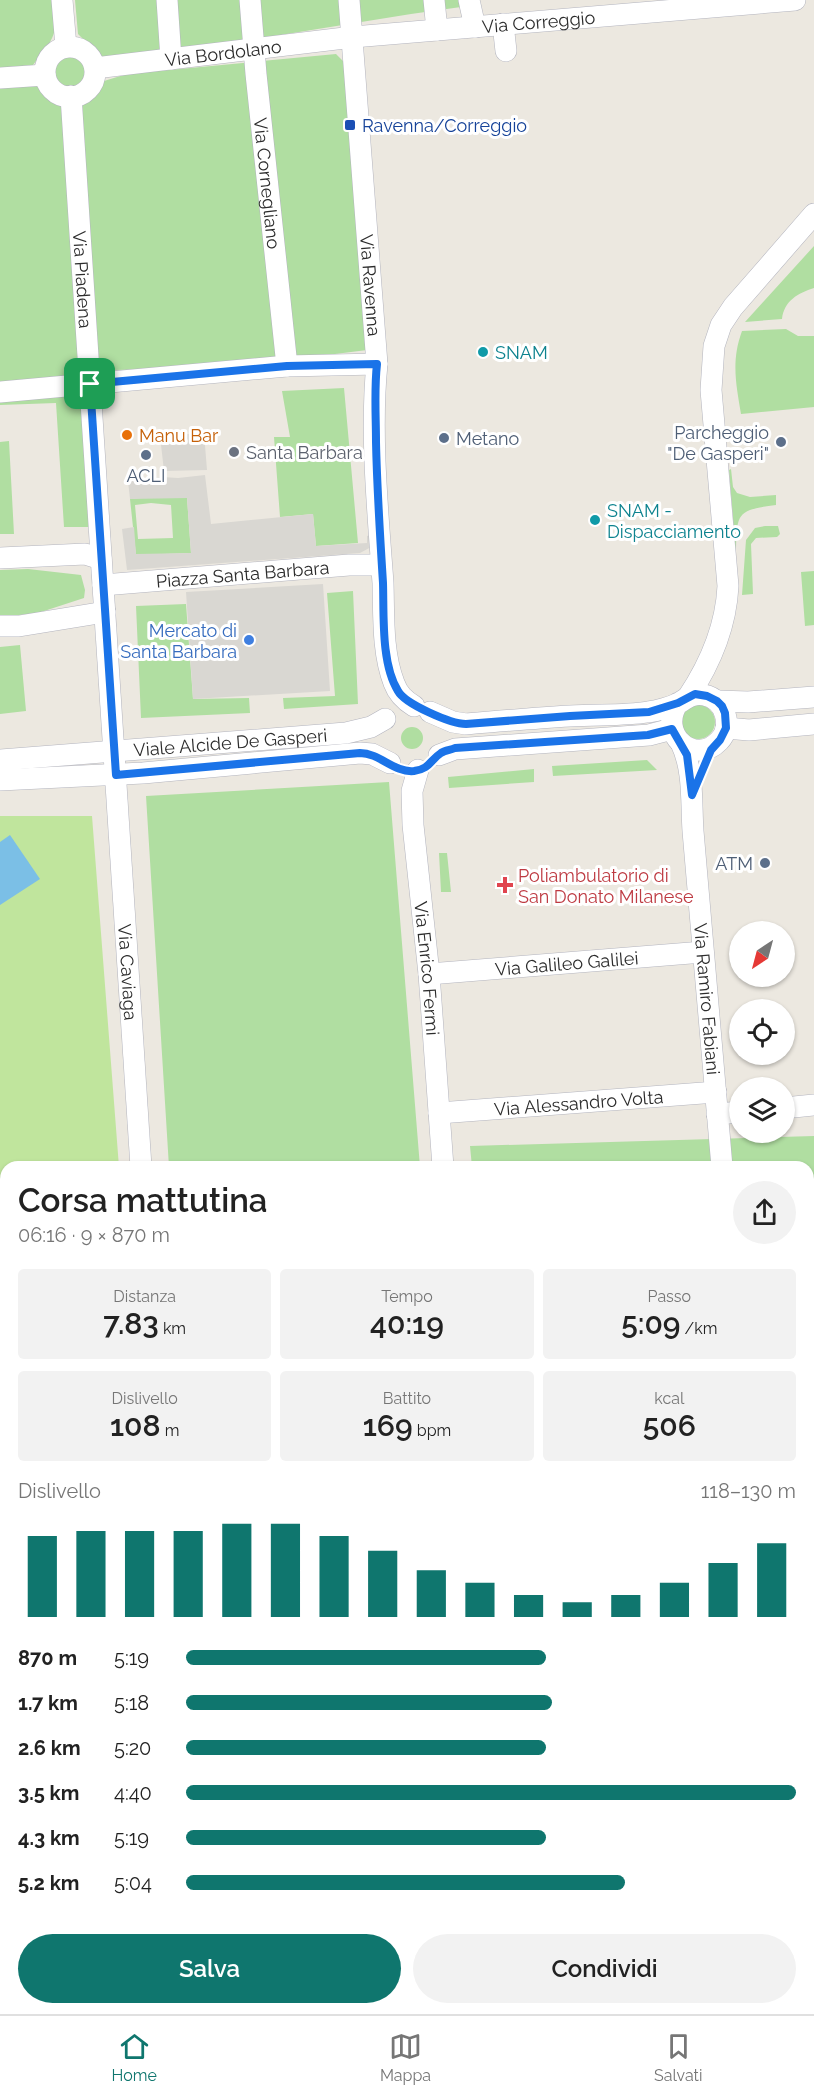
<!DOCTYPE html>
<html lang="it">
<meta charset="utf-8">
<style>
body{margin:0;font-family:Raleway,sans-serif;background:#f2f2f2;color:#222;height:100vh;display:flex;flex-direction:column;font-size:22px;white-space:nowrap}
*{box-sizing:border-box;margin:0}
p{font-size:20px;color:#767676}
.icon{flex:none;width:33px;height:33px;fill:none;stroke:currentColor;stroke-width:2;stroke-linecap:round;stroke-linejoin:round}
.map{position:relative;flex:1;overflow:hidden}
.sheet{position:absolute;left:0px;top:1161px;width:814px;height:854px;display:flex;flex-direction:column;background:#fff;border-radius:18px 18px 0 0;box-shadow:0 2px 4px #0004}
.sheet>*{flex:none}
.needle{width:39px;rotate:216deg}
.tools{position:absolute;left:729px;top:921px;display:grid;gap:12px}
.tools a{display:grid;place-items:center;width:66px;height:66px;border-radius:50%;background:#fff;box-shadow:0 2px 4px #0004;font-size:30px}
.pin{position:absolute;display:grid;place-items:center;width:51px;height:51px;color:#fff;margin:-26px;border-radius:12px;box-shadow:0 3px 9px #0006}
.round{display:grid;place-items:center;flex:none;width:63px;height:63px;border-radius:32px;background:#f2f2f2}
.overview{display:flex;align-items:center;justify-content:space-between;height:102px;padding:0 18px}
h1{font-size:33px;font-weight:600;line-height:45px}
.metrics{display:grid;grid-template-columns:repeat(3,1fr);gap:9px;height:102px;padding:6px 18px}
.metrics div{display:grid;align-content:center;border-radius:6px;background:#f2f2f2;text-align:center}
.metrics b{font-size:30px;font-weight:600}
.metrics small{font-size:16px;font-weight:400}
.metrics p{font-size:16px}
.chart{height:168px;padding:12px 18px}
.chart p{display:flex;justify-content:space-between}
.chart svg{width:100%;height:108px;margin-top:6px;stroke:#0f766e;stroke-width:6}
.cta{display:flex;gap:12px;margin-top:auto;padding:12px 18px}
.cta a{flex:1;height:69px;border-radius:36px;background:#0f766e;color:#fff;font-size:24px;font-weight:600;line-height:69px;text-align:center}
.cta a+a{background:#f2f2f2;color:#222}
ul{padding:0 18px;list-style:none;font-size:20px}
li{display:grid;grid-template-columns:96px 72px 1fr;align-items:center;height:45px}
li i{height:15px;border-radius:8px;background:#0f766e}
.dock{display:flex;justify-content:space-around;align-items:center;height:84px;border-top:2px solid #e0e0e0;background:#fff;font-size:16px;color:#767676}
.dock a{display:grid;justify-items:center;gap:3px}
.dock .selected{color:#0f766e}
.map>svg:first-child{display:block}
.green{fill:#b0dea1;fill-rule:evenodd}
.pitch{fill:#c0e59d}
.plaza{fill:#d9d7d2}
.water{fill:#7bbfe6}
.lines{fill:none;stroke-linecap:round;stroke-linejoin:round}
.stream{stroke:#7bbfe6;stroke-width:4.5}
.minor-casing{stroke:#b3b4be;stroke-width:22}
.minor{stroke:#fff;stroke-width:21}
.route-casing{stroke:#fff;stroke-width:12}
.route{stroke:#1a73e8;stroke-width:8}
.transit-dot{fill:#1a4fb4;stroke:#fff;stroke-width:2}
.culture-dot{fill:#0f9aa8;stroke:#fff;stroke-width:2}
.food-dot{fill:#e8710a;stroke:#fff;stroke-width:2}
.service-dot{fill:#5c6f8a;stroke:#fff;stroke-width:2}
.worship-dot{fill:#6b7280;stroke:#fff;stroke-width:2}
.shop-dot{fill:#3f7fe0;stroke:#fff;stroke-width:2}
.health-dot{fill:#e0444e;stroke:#fff;stroke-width:2}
.labels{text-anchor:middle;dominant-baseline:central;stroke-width:6;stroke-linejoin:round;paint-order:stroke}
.street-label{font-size:18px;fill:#2c2c2c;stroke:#fff}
.transit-label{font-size:18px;fill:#164399;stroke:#fff;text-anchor:start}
.culture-label{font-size:18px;fill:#0d838f;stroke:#fff;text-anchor:start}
.service-label{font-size:18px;fill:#4e5e75;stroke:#fff;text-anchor:end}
.food-label{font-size:18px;fill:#c56008;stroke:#fff;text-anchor:start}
.worship-label{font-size:18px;fill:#5b616d;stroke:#fff;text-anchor:start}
.shop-label{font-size:18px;fill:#366cbe;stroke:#fff;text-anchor:end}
.health-label{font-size:18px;fill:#be3a42;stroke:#fff;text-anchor:start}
</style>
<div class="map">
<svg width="814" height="2014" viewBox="0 0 814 2014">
<rect width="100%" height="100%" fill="#ece8e0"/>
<path class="green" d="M0,0H55C58,35 54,39 33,65L0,68Z
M75,0H461V7L411,14L126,60L100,56L78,34Z
M336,54L345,63L367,350C268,363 164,373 64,369L66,395L84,398L91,527H64L56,403L0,405V87L37,83L77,107L104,81L127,74Z
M53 72a16 16 0 1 1 32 0a16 16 0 1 1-32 0Z
M814,246V288C798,293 784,301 782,319L745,322Z
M786,329L798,336H814V407L741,414C736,384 731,361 742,331Z
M344,388L358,543L316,546L313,514L280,517L274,437H290L282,391Z
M9,441L14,534H0V442Z
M731,469L733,487L737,493L750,497L776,495V505C735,510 737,514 736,554L729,470Z
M141,498H187L191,553L136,555L130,499ZM151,503L171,505L173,538L138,539L135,505Z
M765,526H778L780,534L777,537L756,538L751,544L753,594L742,595L746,540L755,528Z
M28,569L81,575L85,590L84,598L38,613L0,617V570Z
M814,571V625L805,626L801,572Z
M353,591L358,704L284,709L283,698L335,696L327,593Z
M186,604L193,699L249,698L250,713L141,718L136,606Z
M20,645L26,711L0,714V647Z
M681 722a17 17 0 1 1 34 0a17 17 0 1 1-34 0Z
M401 738a11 11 0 1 1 22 0a11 11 0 1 1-22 0Z
M647,760L657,770L553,776L552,766Z
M534,769V782L449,788L448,777Z
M389,782L420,1167H169L146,796Z
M439,853H447L451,892H441Z
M814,1136V1865L808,1866V1167H472L470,1146Z
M814,1923V2014H793V2009L808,2008L809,1924Z
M58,2009V2008L130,2009L125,2014H59Z"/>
<path class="pitch" d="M0,816H92L119,1167H6V1889H0Z"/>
<path class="plaza" d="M204,433L207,470L164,471L160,436Z
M205,475L211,524L313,514L316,546L367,543V536L371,535L373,546L360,553L127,570L122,529L134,527L136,554L191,553L187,498L130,499L128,481L162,477L178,478Z
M323,584L330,691L193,699L186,592Z"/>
<path class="water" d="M10,835L40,879L0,905V842Z"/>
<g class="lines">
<path class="stream" d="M808,1868H814"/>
<defs>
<g id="minor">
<path d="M62,0L66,47"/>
<path d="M167,0L171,59"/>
<path id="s1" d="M250,0L256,74L287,366"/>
<path id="s2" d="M349,0L377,364C370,433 378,514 383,583C384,615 382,652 394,683C398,694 404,700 414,706"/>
<path d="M434,0L437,30"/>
<path d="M469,0L475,27"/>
<path d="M503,24L506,51"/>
<circle cx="70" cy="72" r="25"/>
<path id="s3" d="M95,68L353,37L795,0"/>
<path d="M0,78L45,75"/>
<path id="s4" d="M71,96L141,1167"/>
<path d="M0,392L287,366L377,364"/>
<path d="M0,558L85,554L101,559"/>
<path id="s5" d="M103,585L349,565H381"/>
<path d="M0,626H19L105,612"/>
<path d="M688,697C710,664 726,626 728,586L711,390L714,346L721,325L733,307L814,214"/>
<path d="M717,701L748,702L814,697"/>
<path d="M430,712L453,722L466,724C501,721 536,718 570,716C596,714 623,716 648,712C657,711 671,707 679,703C687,698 693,693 704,695C725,699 734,726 719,741C694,767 657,733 678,703"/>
<path d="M726,728L749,730L814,724"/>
<path id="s6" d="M681,743C694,770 691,802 693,831L722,1167"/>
<path d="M439,755L455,749L649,735L672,729"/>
<path id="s7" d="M0,760L346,733L371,727L385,719"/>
<path id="s8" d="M418,770L412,791L413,825L429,974L443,1167"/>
<path d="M0,780L143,773L360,753L372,754L390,763"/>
<path id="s9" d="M429,974L703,952"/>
<path d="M784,1108L814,1105"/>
<path id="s10" d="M439,1113L716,1092"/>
<path d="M717,1114L740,1112"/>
<path d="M808,1913H814"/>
<path d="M0,1916H6"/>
</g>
</defs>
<use href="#minor" class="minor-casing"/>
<use href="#minor" class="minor"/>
</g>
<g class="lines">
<defs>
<path id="route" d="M377,364C374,390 376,416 376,442C377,489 380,536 383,583C384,615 381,664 398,691C405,704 451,724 466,724L570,716L649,712L678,703L695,694L707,696L717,701L722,706L725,713L726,728L720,740L711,750L692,795L687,755L672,729L648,735L455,748C451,750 445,750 441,753C430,760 430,769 414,771C394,773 380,753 360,753L116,775L90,384L287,366Z"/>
</defs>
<use href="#route" class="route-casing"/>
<use href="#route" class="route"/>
</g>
<rect class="transit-dot" x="344" y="119" width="12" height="12" rx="3"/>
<g class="culture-dot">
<circle cx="483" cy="352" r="6"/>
<circle cx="595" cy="520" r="6"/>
</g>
<circle class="food-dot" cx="127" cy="435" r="6"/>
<g class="service-dot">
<circle cx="444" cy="438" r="6"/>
<circle cx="781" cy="442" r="6"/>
<circle cx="146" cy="455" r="6"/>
<circle cx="765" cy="863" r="6"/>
</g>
<circle class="worship-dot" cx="234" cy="452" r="6"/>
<circle class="shop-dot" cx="249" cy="640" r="6"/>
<path class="health-dot" d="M502 876h6v6h6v6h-6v6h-6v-6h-6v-6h6z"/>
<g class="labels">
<g class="street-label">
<text stroke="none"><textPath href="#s3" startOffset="446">Via Correggio</textPath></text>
<text stroke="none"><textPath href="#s3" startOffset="129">Via Bordolano</textPath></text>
<text stroke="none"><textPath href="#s1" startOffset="184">Via Cornegliano</textPath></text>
<text stroke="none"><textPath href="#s4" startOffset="184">Via Piadena</textPath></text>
<text stroke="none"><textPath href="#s2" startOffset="286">Via Ravenna</textPath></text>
<text stroke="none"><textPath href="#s5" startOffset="140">Piazza Santa Barbara</textPath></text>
<text stroke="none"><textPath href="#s7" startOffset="231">Viale Alcide De Gasperi</textPath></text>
<text stroke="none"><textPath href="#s9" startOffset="138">Via Galileo Galilei</textPath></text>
<text stroke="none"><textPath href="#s8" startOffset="200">Via Enrico Fermi</textPath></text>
<text stroke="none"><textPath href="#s4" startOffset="878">Via Caviaga</textPath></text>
<text stroke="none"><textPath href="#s6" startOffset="258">Via Ramiro Fabiani</textPath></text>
<text stroke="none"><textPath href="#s10" startOffset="140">Via Alessandro Volta</textPath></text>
</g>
<g class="transit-label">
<text x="362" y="125">Ravenna/Correggio</text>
</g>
<g class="culture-label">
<text x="495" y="352">SNAM</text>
<text x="607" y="510">SNAM -<tspan x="607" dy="21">Dispacciamento</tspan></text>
</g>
<g class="service-label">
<text x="769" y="432">Parcheggio<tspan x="769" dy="21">"De Gasperi"</tspan></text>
<text x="456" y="438" text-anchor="start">Metano</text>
<text x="146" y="475" text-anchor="middle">ACLI</text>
<text x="753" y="863">ATM</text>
</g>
<g class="food-label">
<text x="139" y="435">Manu Bar</text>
</g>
<g class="worship-label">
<text x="246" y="452">Santa Barbara</text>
</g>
<g class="shop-label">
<text x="237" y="630">Mercato di<tspan x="237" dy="21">Santa Barbara</tspan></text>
</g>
<g class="health-label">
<text x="518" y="875">Poliambulatorio di<tspan x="518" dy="21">San Donato Milanese</tspan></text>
</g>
</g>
</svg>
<div class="tools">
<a><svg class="needle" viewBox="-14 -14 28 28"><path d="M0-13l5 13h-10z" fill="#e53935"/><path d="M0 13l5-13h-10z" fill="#767676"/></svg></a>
<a><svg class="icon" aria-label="locate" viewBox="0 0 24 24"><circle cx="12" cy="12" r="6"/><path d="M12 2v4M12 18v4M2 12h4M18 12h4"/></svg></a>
<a><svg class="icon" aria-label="layers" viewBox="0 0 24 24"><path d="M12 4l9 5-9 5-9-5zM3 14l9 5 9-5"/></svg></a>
</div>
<div class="pin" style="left:90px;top:384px;background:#1e9e55"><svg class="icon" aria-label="arrive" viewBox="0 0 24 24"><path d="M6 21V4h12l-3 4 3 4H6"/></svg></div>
<section class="sheet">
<div class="overview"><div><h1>Corsa mattutina</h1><p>06:16 · 9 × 870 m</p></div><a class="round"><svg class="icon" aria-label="share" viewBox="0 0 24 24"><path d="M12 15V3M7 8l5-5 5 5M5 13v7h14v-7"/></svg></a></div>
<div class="metrics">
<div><p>Distanza</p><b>7.83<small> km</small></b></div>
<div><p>Tempo</p><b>40:19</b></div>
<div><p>Passo</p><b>5:09<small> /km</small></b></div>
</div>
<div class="metrics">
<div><p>Dislivello</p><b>108<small> m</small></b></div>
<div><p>Battito</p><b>169<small> bpm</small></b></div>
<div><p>kcal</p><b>506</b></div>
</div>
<div class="chart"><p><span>Dislivello</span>118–130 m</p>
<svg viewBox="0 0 160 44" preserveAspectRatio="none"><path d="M5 44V11M15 44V9M25 44V9M35 44V9M45 44V6M55 44V6M65 44V11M75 44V17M85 44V25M95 44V30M105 44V35M115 44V38M125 44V35M135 44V30M145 44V22M155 44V14"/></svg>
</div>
<ul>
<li><b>870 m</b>5:19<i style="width:59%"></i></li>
<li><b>1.7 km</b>5:18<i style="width:60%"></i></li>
<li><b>2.6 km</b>5:20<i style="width:59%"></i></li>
<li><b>3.5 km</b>4:40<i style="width:100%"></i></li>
<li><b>4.3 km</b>5:19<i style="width:59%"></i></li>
<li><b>5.2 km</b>5:04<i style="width:72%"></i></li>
</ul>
<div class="cta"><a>Salva</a><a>Condividi</a></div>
</section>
</div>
<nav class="dock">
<a class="selected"><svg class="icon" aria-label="home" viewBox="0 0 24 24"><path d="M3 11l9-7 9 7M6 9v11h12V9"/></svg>Home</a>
<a><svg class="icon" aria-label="map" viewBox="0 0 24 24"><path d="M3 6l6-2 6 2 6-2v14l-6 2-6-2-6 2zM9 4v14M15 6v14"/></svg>Mappa</a>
<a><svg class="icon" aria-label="saved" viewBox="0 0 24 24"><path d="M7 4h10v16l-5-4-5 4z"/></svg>Salvati</a>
</nav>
